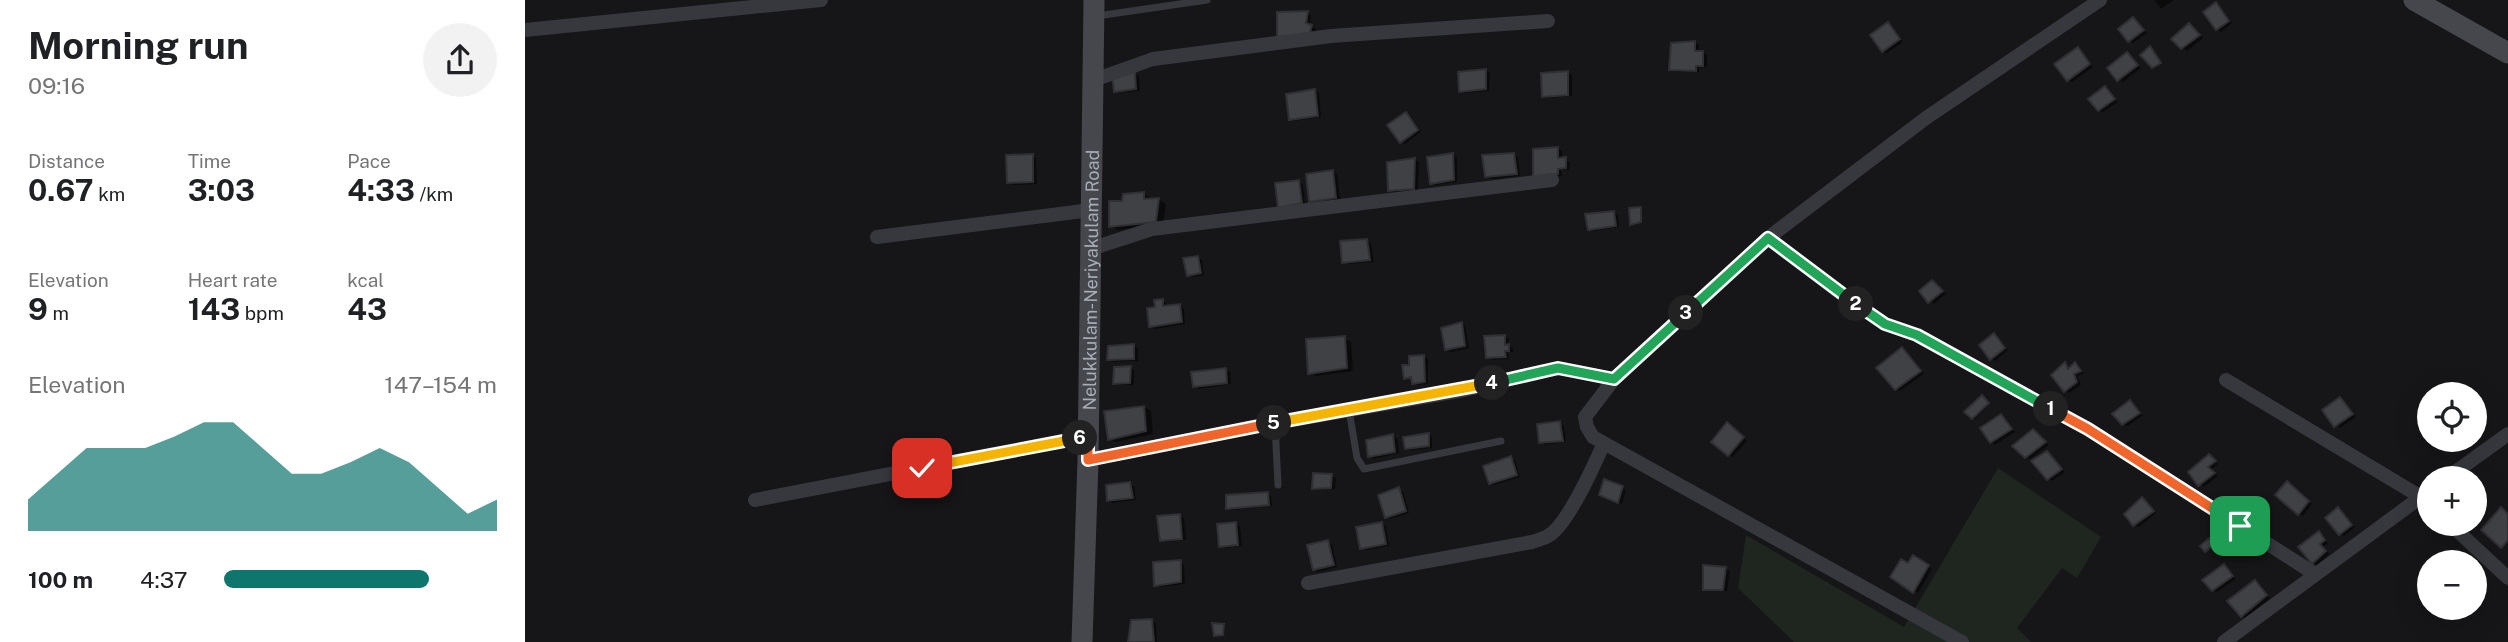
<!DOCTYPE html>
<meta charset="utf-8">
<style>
body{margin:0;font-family:"Public Sans",sans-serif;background:#f2f2f2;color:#202124;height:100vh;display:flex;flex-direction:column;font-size:26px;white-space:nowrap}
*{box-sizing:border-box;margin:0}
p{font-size:23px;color:#757577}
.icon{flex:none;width:38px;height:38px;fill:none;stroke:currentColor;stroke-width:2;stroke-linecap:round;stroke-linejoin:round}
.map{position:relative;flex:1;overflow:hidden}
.details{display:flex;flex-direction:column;background:#fff;width:525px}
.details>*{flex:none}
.controls{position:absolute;left:1892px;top:382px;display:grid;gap:14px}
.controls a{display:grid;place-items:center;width:70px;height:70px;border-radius:50%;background:#fff;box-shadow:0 7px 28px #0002;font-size:35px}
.pin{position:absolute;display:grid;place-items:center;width:60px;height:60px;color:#fff;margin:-30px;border-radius:14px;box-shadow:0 4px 10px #0006}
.km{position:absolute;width:35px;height:35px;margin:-18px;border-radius:50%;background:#222;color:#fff;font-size:19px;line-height:35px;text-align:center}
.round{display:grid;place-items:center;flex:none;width:74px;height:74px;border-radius:37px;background:#f2f2f2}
.summary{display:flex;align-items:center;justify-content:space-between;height:119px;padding:0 28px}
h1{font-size:38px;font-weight:700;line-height:52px}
.stats{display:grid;grid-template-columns:repeat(3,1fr);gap:10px;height:119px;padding:7px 28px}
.stats div{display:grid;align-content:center}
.stats b{font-size:30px;font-weight:700}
.stats small{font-size:19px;font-weight:400}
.stats p{font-size:19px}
.chart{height:196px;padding:14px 28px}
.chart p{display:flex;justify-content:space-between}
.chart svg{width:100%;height:126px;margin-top:7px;fill:#0f766e;opacity:.7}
ul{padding:0 28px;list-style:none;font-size:23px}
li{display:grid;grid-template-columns:112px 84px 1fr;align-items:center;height:52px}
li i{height:18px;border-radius:9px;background:#0f766e}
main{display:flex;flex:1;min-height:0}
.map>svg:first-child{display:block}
.green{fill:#1e261f}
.shadow{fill:#0007}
.building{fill:#404145;stroke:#303034;stroke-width:2}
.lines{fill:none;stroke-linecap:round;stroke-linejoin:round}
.lane{stroke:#37383d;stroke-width:7}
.street{stroke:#37383d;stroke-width:14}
.secondary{stroke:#45474d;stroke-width:21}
.split-1-casing{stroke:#fff;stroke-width:14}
.split-2-casing{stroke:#fff;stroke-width:14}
.split-3-casing{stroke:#fff;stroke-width:14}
.split-4-casing{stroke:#fff;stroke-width:14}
.split-5-casing{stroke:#fff;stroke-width:14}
.split-6-casing{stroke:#fff;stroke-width:14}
.split-7-casing{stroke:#fff;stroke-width:14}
.split-1{stroke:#f0652b;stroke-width:9}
.split-2{stroke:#22a559;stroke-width:9}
.split-3{stroke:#22a559;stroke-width:9}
.split-4{stroke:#22a559;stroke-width:9}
.split-5{stroke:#f5b400;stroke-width:9}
.split-6{stroke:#f0652b;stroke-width:9}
.split-7{stroke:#f5b400;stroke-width:9}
.labels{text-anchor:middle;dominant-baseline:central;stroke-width:5;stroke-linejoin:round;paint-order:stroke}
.street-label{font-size:18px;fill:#a8adb8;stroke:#111113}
</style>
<main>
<section class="details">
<div class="summary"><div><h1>Morning run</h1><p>09:16</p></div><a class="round"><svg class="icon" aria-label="share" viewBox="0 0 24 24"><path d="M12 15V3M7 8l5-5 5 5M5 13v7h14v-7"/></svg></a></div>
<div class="stats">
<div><p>Distance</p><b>0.67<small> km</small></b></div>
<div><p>Time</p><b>3:03</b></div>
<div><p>Pace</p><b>4:33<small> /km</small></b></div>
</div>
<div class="stats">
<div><p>Elevation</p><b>9<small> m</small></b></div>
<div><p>Heart rate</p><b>143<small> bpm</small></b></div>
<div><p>kcal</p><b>43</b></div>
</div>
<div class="chart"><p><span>Elevation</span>147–154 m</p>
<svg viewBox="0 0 160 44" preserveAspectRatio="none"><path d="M0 44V33L10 24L20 15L30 15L40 15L50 11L60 6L70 6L80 15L90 24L100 24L110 20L120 15L130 20L140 29L150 38L160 33V44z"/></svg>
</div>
<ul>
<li><b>100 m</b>4:37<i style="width:75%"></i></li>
</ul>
</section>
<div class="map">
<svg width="1983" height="642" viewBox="0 0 1983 642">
<rect width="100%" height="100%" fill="#161618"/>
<path class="green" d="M1473,468L1576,537L1552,578L1537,568L1492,628L1506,642H1269L1213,588L1221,535L1379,627Z"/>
<path class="shadow" d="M1629,0H1649L1636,9Z
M1691,4L1707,23L1696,32L1692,29Z
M782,13L786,15L785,26L791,29L789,35L757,39Z
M1609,19L1622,33L1608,43L1604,40Z
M1363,24L1378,42L1362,53L1358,51Z
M1665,25L1678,38L1662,51L1649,39Z
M1170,43L1174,45V52L1182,55V67L1174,68V72H1150L1146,69L1147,44Z
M1553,49L1568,67L1547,82L1543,80Z
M1606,57L1616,68L1598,82L1594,79Z
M961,71L965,73L964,91L940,93L936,91Z
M1043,73L1047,75V96L1022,98L1018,96Z
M610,74L614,76L615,91L594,93L590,91Z
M1580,88L1593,102L1578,112L1574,110Z
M790,91L794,93L796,117L769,121L765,119Z
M881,114L896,132L880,144L876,141Z
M1033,149L1037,151V160L1045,162L1044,170H1036L1037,176L1014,178Z
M507,155L511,158L512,184L488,185L483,182Z
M928,155L932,157V182L911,185L906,183L903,159Z
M989,155L993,157L995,176L966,179L962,176Z
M890,159L894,162L893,190L869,193L865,190Z
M808,172L812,174L815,199L789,203L785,201Z
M774,182L778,184L780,205L759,209Z
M619,194L625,197V200H634L641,204L638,225L593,230L586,226L598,203Z
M1088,213L1093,215L1094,227L1069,231L1065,229Z
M842,241L846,244L849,262L823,264L819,262Z
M673,258L677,260L679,275L667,277L663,275Z
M1407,282L1421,294L1409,304L1396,291Z
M637,301L641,303L642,307L655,306L659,309L660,324L630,329L626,326Z
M936,324L940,326L944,348L926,352L922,349Z
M1469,335L1483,350L1470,361L1466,359Z
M979,336L984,339L983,346L988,348V352H983L984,359L967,360L963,357Z
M819,338L826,342L828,371L791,376L785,373Z
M609,346L613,348V361L588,362L584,359Z
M1377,349L1399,374L1375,391L1371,388Z
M899,357L903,359V384L893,385L888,383V379L880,378L886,366L885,358Z
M1540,364L1545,369L1550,365L1559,373L1552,376L1556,385L1544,393L1540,391Z
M605,368L609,370V385H594L590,383Z
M701,370L705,372L706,384L674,389L670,386Z
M1459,398L1464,404L1450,419L1442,412Z
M1816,399L1831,417L1815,428L1800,410Z
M1605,402L1618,415L1603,426L1598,424Z
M619,407L626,411L628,434L591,442L584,438Z
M1476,416L1490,432L1470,445L1466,442Z
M1035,423L1039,426L1041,442L1020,445L1016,442Z
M1206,426L1222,441L1208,457L1189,441Z
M1512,434L1524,445L1505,459L1501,457Z
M903,435L907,437V448L886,450L881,448Z
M868,436L872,438L874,453L849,459L845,456Z
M1522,453L1540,472L1527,481L1523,479Z
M986,458L990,460L995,477L969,485L965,483Z
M1689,459L1693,464L1686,470L1693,476L1679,487L1665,473Z
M807,476L811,478L810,489L792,490L788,488Z
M605,484L609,487L611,500L587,503L583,500Z
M1766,485L1787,504L1778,516L1774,513Z
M1097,488L1101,490L1097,504L1080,497Z
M874,489L878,492L884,513L865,519L861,517Z
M742,494L746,496L747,506L707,510L703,508Z
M1618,499L1631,513L1614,527L1610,525Z
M1813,509L1830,527L1819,536L1815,534Z
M654,516L659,518L661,540L641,542L637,540Z
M710,524L715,526L717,546L700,548L696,546Z
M857,524L861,526L864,546L841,550L837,548Z
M1794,533L1803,543L1798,547L1804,554L1792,565L1788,562Z
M803,542L807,544L812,567L793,572L789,569Z
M1389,557L1407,569L1393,593L1367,577L1384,565Z
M655,562L659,565L660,584L635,587L631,585Z
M1699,566L1711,579L1692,592L1688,590Z
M1201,569L1205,571L1202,591H1184L1180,589Z
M1730,582L1745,598L1721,618L1717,616Z
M626,621L631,623L632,642H605Z"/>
<path class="building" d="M1691,2L1704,21L1691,30L1678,12Z
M783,11L781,23L787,25L785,33L752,38V12Z
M1608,17L1619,30L1603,42L1593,29Z
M1363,22L1375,39L1357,52L1345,35Z
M1664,23L1675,35L1656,49L1646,39Z
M1170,41V51H1178V66H1171V71L1144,70L1146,43Z
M1625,46L1636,63L1627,68L1615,55Z
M1553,47L1565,64L1542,81L1529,64Z
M1602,52L1613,65L1592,81L1582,68Z
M961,69V89L934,92L933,72Z
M1043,71V95L1017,97L1016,73Z
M610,72L611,89L589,92L587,75Z
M1580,86L1590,99L1573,111L1563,99Z
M790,89L793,116L764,120L761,94Z
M881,112L893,130L875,143L862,125Z
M1033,147V158L1041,157V168L1033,169V174L1008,177V149Z
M928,153L929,180L905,184L902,157Z
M989,153L992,174L960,177L957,155Z
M508,154V182L482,183L481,155Z
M890,158L889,189L863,191L862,162Z
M808,170L811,198L784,202L781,174Z
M774,180L777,203L753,208L750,183Z
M619,192V199L634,198L631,222L584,227V201H597L598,194Z
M1116,207V222L1105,225L1104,208Z
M1089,211L1091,226L1063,230L1060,214Z
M842,239L845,260L817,263L815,241Z
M673,256L676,273L662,276L658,258Z
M1407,280L1418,291L1403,303L1394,291Z
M638,299V306L655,304L657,322L624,327L622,308L630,307L629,300Z
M937,322L940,346L920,350L916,328Z
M1469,333L1480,348L1465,360L1454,345Z
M980,335V345L984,344V351H980L981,357L961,358L959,336Z
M820,336L822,368L783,374L781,339Z
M609,344V359L582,360L583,346Z
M1377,347L1396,371L1370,390L1351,368Z
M899,355L900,382L887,384L886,377L879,379L877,365H884V356Z
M1540,362L1543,369L1550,362L1556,371L1549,374L1552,382L1539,392L1526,375Z
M606,366L605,383L588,384L589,367Z
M701,368L702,383L668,387L666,372Z
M1457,395L1464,403L1447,419L1439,412Z
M1815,397L1828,414L1809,427L1797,410Z
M1605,400L1615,413L1597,425L1587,414Z
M619,406L621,431L583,440L579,411Z
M1476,414L1487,429L1465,443L1455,428Z
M1035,421L1038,441L1014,443L1012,424Z
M1202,422L1219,437L1203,456L1186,442Z
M1508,429L1521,442L1500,458L1487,446Z
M904,433V446L880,449L878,437Z
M868,434L870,452L843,457L841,440Z
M1522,451L1537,469L1522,480L1506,461Z
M1684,454L1691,461L1683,467L1690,473L1673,486L1663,472Z
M986,456L992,475L964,484L958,466Z
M788,473L807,474L806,488L787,489Z
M1079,479L1098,486L1093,503L1074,495Z
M1762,481L1784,501L1773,515L1750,495Z
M605,482L608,498L582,501L581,485Z
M874,487L881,511L860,518L853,495Z
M743,492L744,505L701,509V495Z
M1617,497L1629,511L1608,526L1599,514Z
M1813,507L1827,525L1814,535L1800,518Z
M1976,507L1983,514V540L1976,548L1956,530Z
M655,514L657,539L635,541L632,516Z
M711,522L713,545L694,547L692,524Z
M857,522L861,544L835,549L831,527Z
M1794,531L1800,540L1795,544L1801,551L1787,564L1773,547Z
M1684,538L1691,543L1680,552L1675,546Z
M803,540L809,565L788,570L782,545Z
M1388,555L1404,565L1388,593L1365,577L1376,559L1383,563Z
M656,560V582L629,586L628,562Z
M1699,564L1708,576L1687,591L1677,580Z
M1178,565L1201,567L1198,590H1178Z
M1730,580L1742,595L1716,617L1702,601Z
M627,619L629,642H603L606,620Z
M687,623L699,624L698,635L689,636Z"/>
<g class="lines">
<path class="lane" d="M572,16L682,0
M824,410L832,458L839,469L976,441
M750,423L753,485"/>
<path class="street" d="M0,30L296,0
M566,81L628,59L806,36L1023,21
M352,237L566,210
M1243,238L1326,301L1360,324L1392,335L1563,429L1790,574
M565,249L627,229L1027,180
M1701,380L1896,497L1904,505
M563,460L750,423L939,390L1033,368L1089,379
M1922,478L1983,434
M230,500L563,436
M1924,523L1983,578
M783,583L1007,542C1012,540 1018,539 1023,536C1043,525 1069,465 1079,443
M1437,642L1068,437L1062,427L1060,417L1089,379L1243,238L1401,118L1575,0
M1699,642L1904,491"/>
<g class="secondary">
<path d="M1889,0L1983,53"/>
<path id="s1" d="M557,642L563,460L569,0"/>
</g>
</g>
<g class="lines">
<defs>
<path id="split-1" d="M1526,409L1563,429L1715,526"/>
<path id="split-2" d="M1331,304L1360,324L1392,335L1526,409"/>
<path id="split-3" d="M1161,313L1243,238L1331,304"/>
<path id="split-4" d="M967,383L1033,368L1089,379L1161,313"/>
<path id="split-5" d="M749,423L967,383"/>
<path id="split-6" d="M555,438L563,436V460L749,423"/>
<path id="split-7" d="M397,468L555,438"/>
</defs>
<use href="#split-1" class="split-1-casing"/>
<use href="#split-2" class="split-2-casing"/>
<use href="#split-3" class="split-3-casing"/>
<use href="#split-4" class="split-4-casing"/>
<use href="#split-5" class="split-5-casing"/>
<use href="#split-6" class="split-6-casing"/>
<use href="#split-7" class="split-7-casing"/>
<use href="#split-1" class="split-1"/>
<use href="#split-2" class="split-2"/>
<use href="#split-3" class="split-3"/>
<use href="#split-4" class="split-4"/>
<use href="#split-5" class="split-5"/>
<use href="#split-6" class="split-6"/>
<use href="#split-7" class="split-7"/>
</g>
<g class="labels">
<g class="street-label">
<text stroke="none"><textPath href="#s1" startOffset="362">Nelukkulam-Neriyakulam Road</textPath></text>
</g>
</g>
</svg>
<div class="controls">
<a><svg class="icon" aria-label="locate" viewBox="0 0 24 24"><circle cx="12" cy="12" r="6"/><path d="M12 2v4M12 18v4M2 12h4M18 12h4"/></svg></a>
<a>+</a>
<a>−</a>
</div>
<div class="pin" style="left:1715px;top:526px;background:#1e9e55"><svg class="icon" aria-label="arrive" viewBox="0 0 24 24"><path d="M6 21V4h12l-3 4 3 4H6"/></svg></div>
<div class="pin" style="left:397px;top:468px;background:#d93025"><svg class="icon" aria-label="check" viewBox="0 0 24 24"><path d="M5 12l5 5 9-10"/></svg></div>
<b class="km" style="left:1526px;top:409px">1</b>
<b class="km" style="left:1331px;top:304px">2</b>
<b class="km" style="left:1161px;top:313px">3</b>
<b class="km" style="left:967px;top:383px">4</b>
<b class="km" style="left:749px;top:423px">5</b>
<b class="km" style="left:555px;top:438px">6</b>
</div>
</main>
